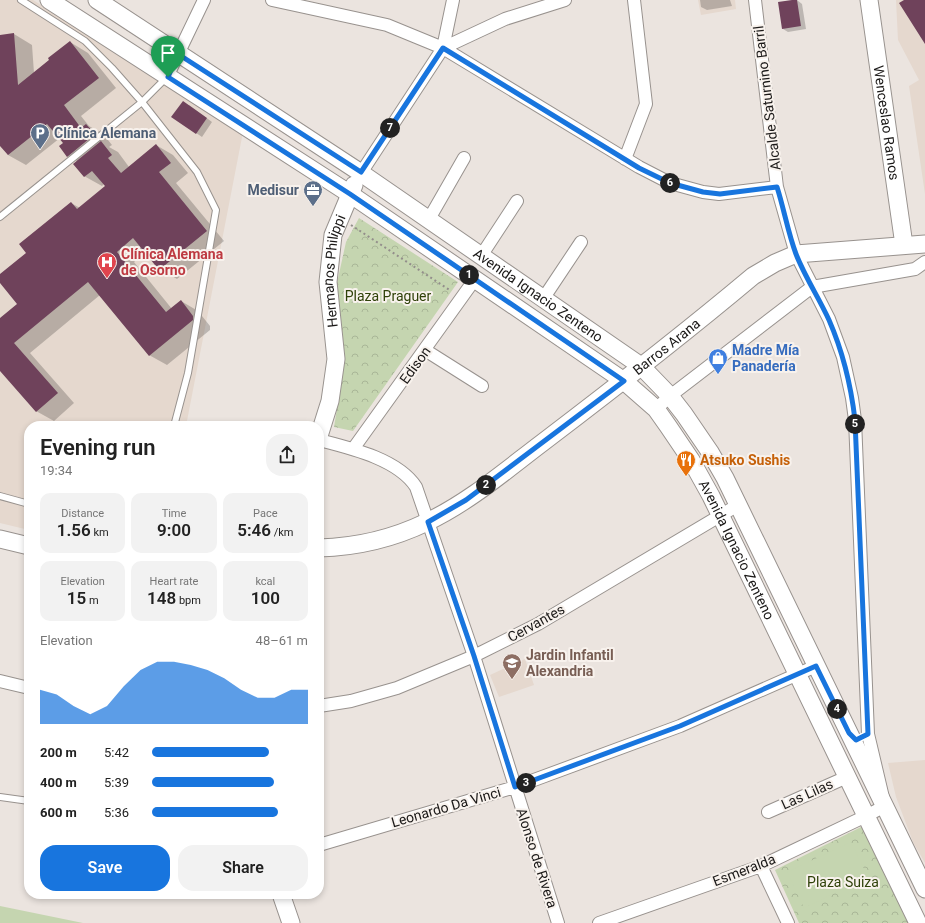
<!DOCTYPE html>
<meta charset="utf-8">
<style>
body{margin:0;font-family:Roboto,sans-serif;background:#f2f2f2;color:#222;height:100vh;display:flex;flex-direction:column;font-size:15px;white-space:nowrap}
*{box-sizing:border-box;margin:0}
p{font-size:13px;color:#767676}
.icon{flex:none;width:22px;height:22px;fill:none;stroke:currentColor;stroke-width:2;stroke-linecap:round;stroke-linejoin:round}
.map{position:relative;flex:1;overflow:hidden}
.panel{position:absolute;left:24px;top:421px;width:300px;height:478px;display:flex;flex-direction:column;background:#fff;border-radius:16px;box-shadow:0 2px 6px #0003}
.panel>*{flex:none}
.pin{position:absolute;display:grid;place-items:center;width:34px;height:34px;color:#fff;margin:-41px -17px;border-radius:50% 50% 50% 0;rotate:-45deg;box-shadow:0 0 4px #0007}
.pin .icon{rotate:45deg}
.km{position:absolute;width:20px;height:20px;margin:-10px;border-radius:50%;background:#222;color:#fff;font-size:11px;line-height:20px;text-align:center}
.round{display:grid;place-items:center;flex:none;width:42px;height:42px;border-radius:16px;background:#f2f2f2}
.overview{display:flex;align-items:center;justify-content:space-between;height:68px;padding:0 16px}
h1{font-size:22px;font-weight:600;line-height:30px}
.stats{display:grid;grid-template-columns:repeat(3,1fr);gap:6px;height:68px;padding:4px 16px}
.stats div{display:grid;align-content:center;border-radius:10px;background:#f2f2f2;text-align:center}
.stats b{font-size:17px;font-weight:600}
.stats small{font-size:11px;font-weight:400}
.stats p{font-size:11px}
.chart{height:112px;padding:8px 16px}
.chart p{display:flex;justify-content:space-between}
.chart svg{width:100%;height:72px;margin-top:4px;fill:#1875de;opacity:.7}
.button{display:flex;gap:8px;margin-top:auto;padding:8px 16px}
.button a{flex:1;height:46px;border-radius:16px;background:#1875de;color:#fff;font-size:16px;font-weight:600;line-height:46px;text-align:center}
.button a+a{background:#f2f2f2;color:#222}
ul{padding:0 16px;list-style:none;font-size:13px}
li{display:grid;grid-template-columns:64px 48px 1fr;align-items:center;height:30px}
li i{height:10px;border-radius:5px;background:#1875de}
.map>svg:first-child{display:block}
.built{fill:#e5d8ce}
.park{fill:url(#park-crowns)}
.garden{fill:#c5d5b0}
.shadow{fill:#0003}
.building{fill:#6f425b}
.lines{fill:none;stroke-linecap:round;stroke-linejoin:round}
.lane-casing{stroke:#98928e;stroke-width:8}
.street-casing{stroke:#98928e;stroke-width:14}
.secondary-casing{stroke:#98928e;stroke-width:19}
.path{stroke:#938e8b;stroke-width:2;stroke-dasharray:2 3;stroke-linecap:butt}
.lane{stroke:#fff;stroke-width:6}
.street{stroke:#fff;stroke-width:12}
.secondary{stroke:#fff;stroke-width:17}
.route-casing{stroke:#fff;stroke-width:8}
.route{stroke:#1875de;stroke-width:5}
.labels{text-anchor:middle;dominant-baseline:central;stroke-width:4;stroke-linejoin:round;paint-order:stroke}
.street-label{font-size:14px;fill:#1a1817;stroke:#f8f2ed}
.service-label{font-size:14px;font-weight:bold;fill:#4e5e75;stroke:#f8f2ed;text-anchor:start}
.health-label{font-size:14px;font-weight:bold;fill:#be3a42;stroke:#f8f2ed;text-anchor:start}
.park-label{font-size:14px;fill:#2f4109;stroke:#f8f2ed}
.shop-label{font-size:14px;font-weight:bold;fill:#366cbe;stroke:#f8f2ed;text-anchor:start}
.food-label{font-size:14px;font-weight:bold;fill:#c56008;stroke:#f8f2ed;text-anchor:start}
.education-label{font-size:14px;font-weight:bold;fill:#785e54;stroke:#f8f2ed;text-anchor:start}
</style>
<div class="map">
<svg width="925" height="923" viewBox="0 0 925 923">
<defs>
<pattern id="park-crowns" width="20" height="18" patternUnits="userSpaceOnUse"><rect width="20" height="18" fill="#c5d5b0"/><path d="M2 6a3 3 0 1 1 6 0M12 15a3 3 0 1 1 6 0" fill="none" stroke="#a9b697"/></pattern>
</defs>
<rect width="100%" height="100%" fill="#ebe4df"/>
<path class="built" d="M0,0H33L243,132L186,426H29V530L0,523Z
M698,0H735L736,9L701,15Z
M896,0H925V194L909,86L919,80L898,40Z
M525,659L534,685L499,697L490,675Z
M925,760V863L913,842L896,797L888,763Z"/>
<path class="park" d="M359,218L458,282L353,431L334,427L345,359L337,283L346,242Z
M863,826L909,923H799L775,870Z"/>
<path class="garden" d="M851,842L868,877L804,908L787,872Z
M0,906L83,923H0Z"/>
<path class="shadow" d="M700,0H730L732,6L707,10L701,7Z
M797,0L802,4L806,29L788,32L783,29Z
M14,34L32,45L34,73L70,42L88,53L116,88L81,116L89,126L104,135L112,145L109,147L118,152L129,167L156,145L173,155L188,173L176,183L224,241L177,279L160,269L146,252L134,262L172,309L181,301L198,311L210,326V330L167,365L149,355L100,295L30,353L74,403L54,421L36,411L0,369V319L18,304L0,281V275L27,253L71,203L80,208L106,187L104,184L102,186L84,176L77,161L68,156L64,143L60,138L26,165L8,155L0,144V36Z
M189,105L212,122L202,137L173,117Z"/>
<path class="building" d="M792,0H797L801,26L782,29L778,2Z
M904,0H925V44L899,3Z
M14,33L18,85L49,60L48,58L70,41L99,78L64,105L81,128L86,124L95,134L67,157L59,146L63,143L47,124L8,155L0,146V35Z
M183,101L207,118L196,134L171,117Z
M101,141L112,155L108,158L121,173L156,144L171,163L159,172L207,231L159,270L133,238L117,252L166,312L181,300L193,316V320L149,356L88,282L14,343L58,393L36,412L0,371V318L17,304L0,283V274L26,253L19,244L71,202L77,209L105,186L92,171L84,177L73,164Z"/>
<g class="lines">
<defs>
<path id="lane" d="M21,0L85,41L112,68L142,102L197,172L216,210L188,373L174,426
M0,217L142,102L166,78
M0,496L29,504
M0,797L29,801"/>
<path id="street" d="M272,0L387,25L443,48L639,167L670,183L703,192L719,194L777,187
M443,48L453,0
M167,77L204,0
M625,159L646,104L634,0
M361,173L443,48L505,19L565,0
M429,219L464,158
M481,256L517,201
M543,299L581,242
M425,350L482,386
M656,409L670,396L812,287L915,269L925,262
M319,440C350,448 398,459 416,487L474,656L558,923
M353,449L475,279
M0,681L29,688
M319,706L351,701L397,688L474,656L538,624L738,505
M768,812L847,777
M319,845L515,787L680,726L816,666
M761,866L788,923
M599,923L761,866L866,816L885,806L868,734L855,420L852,398L843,357L829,319L796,254L777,187L755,0"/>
<g id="secondary">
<path id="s1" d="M49,0L350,194L624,381L656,409L668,426L691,460L711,496L918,923"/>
<path id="s2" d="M97,0L361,173L641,366L670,396L684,414L710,452L725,478L925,889"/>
<path id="s3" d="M869,0L904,245"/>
<path id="s4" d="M319,436L330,401L336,359L328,282L333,235L354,185"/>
<path d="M0,539L29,546"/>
<path id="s5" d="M319,548C356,547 394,538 427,522C469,502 505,471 542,443C613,389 684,334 753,276L775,263L796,254L925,244"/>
<path d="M281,894L291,923"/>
</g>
</defs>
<use href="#lane" class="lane-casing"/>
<use href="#street" class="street-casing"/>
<use href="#secondary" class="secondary-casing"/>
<path class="path" d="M351,225L451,291"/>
<use href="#lane" class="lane"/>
<use href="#street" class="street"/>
<use href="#secondary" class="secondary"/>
</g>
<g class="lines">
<defs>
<path id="route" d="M443,48L639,168L670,183L703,192L720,194L777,187C784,209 788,233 796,254C805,277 819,298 829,320C843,352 851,386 855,420L868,734L856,740L849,733L816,666L680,726L515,787L474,656L428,522L466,500L624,381L350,194L168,77L178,54L361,172Z"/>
</defs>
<use href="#route" class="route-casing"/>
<use href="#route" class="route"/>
</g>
<defs>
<symbol id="parking-pin" viewBox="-11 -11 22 30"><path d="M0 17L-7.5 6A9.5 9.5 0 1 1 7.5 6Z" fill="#5c6f8a" stroke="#f8f2ed"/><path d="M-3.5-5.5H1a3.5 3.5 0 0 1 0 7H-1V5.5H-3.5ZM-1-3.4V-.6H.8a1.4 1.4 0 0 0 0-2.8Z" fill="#fff"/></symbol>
<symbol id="office-pin" viewBox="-11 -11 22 30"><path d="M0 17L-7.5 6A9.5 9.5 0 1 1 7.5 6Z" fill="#5c6f8a" stroke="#f8f2ed"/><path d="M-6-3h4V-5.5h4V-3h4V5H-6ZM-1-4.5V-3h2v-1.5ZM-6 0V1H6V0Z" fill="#fff"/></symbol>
<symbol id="hospital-pin" viewBox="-11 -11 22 30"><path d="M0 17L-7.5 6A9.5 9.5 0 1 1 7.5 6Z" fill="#e0444e" stroke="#f8f2ed"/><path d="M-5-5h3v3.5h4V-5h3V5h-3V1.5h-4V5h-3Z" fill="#fff"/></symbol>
<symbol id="shop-pin" viewBox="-11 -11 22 30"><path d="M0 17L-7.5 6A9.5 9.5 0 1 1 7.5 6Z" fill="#3f7fe0" stroke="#f8f2ed"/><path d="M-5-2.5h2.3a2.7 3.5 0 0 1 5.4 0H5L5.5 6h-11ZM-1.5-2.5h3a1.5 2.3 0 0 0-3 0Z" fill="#fff"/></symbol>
<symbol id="restaurant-pin" viewBox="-11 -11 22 30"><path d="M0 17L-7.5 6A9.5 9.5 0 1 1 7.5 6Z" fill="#e8710a" stroke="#f8f2ed"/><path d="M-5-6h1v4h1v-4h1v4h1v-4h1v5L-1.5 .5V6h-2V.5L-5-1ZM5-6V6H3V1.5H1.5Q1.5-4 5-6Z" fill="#fff"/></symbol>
<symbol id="school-pin" viewBox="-11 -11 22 30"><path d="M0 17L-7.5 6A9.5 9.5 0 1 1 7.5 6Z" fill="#8d6e63" stroke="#f8f2ed"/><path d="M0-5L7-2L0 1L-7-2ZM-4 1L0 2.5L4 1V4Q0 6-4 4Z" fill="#fff"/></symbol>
</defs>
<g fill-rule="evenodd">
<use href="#parking-pin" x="29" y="122" width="22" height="30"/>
<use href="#office-pin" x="302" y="179" width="22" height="30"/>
<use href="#hospital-pin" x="96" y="251" width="22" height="30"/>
<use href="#shop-pin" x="707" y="347" width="22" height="30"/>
<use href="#restaurant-pin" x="675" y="449" width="22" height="30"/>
<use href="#school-pin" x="501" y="652" width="22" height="30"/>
</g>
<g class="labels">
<g class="street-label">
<text transform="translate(767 98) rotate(-97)">Alcalde Saturnino Barril</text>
<text stroke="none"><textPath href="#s3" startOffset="124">Wenceslao Ramos</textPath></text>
<text stroke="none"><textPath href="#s4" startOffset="168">Hermanos Philippi</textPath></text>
<text stroke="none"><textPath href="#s2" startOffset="531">Avenida Ignacio Zenteno</textPath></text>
<text stroke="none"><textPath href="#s5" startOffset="409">Barros Arana</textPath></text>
<text transform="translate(415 365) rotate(-54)">Edison</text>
<text stroke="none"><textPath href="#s1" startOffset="895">Avenida Ignacio Zenteno</textPath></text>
<text transform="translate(536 623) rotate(-29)">Cervantes</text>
<text transform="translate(807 794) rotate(-24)">Las Lilas</text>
<text transform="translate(446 807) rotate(-16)">Leonardo Da Vinci</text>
<text transform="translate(537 858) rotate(72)">Alonso de Rivera</text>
<text transform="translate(744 870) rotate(-21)">Esmeralda</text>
</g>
<g class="service-label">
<text x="54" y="133">Clínica Alemana</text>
<text x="299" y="190" text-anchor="end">Medisur</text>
</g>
<g class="health-label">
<text x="121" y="254">Clínica Alemana<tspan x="121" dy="16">de Osorno</tspan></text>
</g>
<g class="park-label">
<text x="388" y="296">Plaza Praguer</text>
<text x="843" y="882">Plaza Suiza</text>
</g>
<g class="shop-label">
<text x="732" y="350">Madre Mía<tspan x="732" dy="16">Panadería</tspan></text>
</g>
<g class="food-label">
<text x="700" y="460">Atsuko Sushis</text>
</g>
<g class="education-label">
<text x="526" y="655">Jardin Infantil<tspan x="526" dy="16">Alexandria</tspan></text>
</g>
</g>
</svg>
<div class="pin" style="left:168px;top:77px;background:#1e9e55"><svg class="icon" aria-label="arrive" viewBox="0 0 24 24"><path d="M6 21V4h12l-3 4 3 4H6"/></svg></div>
<b class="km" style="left:469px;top:275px">1</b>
<b class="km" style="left:486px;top:485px">2</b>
<b class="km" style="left:526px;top:783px">3</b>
<b class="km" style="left:837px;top:709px">4</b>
<b class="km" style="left:855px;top:424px">5</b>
<b class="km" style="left:670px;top:183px">6</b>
<b class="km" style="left:390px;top:128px">7</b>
<section class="panel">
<div class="overview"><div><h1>Evening run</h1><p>19:34</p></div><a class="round"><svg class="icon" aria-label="share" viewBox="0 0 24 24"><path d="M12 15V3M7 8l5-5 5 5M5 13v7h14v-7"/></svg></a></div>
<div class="stats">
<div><p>Distance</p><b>1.56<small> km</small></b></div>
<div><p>Time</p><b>9:00</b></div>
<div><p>Pace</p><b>5:46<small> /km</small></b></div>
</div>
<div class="stats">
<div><p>Elevation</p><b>15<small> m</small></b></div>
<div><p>Heart rate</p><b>148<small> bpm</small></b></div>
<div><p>kcal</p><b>100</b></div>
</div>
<div class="chart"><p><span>Elevation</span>48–61 m</p>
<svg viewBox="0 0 160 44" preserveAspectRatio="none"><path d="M0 44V23L10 26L20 33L30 38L40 33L50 21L60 11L70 6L80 6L90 8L100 11L110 16L120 23L130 28L140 28L150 23L160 23V44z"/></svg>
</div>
<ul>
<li><b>200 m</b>5:42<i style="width:75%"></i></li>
<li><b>400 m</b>5:39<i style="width:78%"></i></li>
<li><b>600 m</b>5:36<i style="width:81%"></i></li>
</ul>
<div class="button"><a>Save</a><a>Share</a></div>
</section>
</div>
